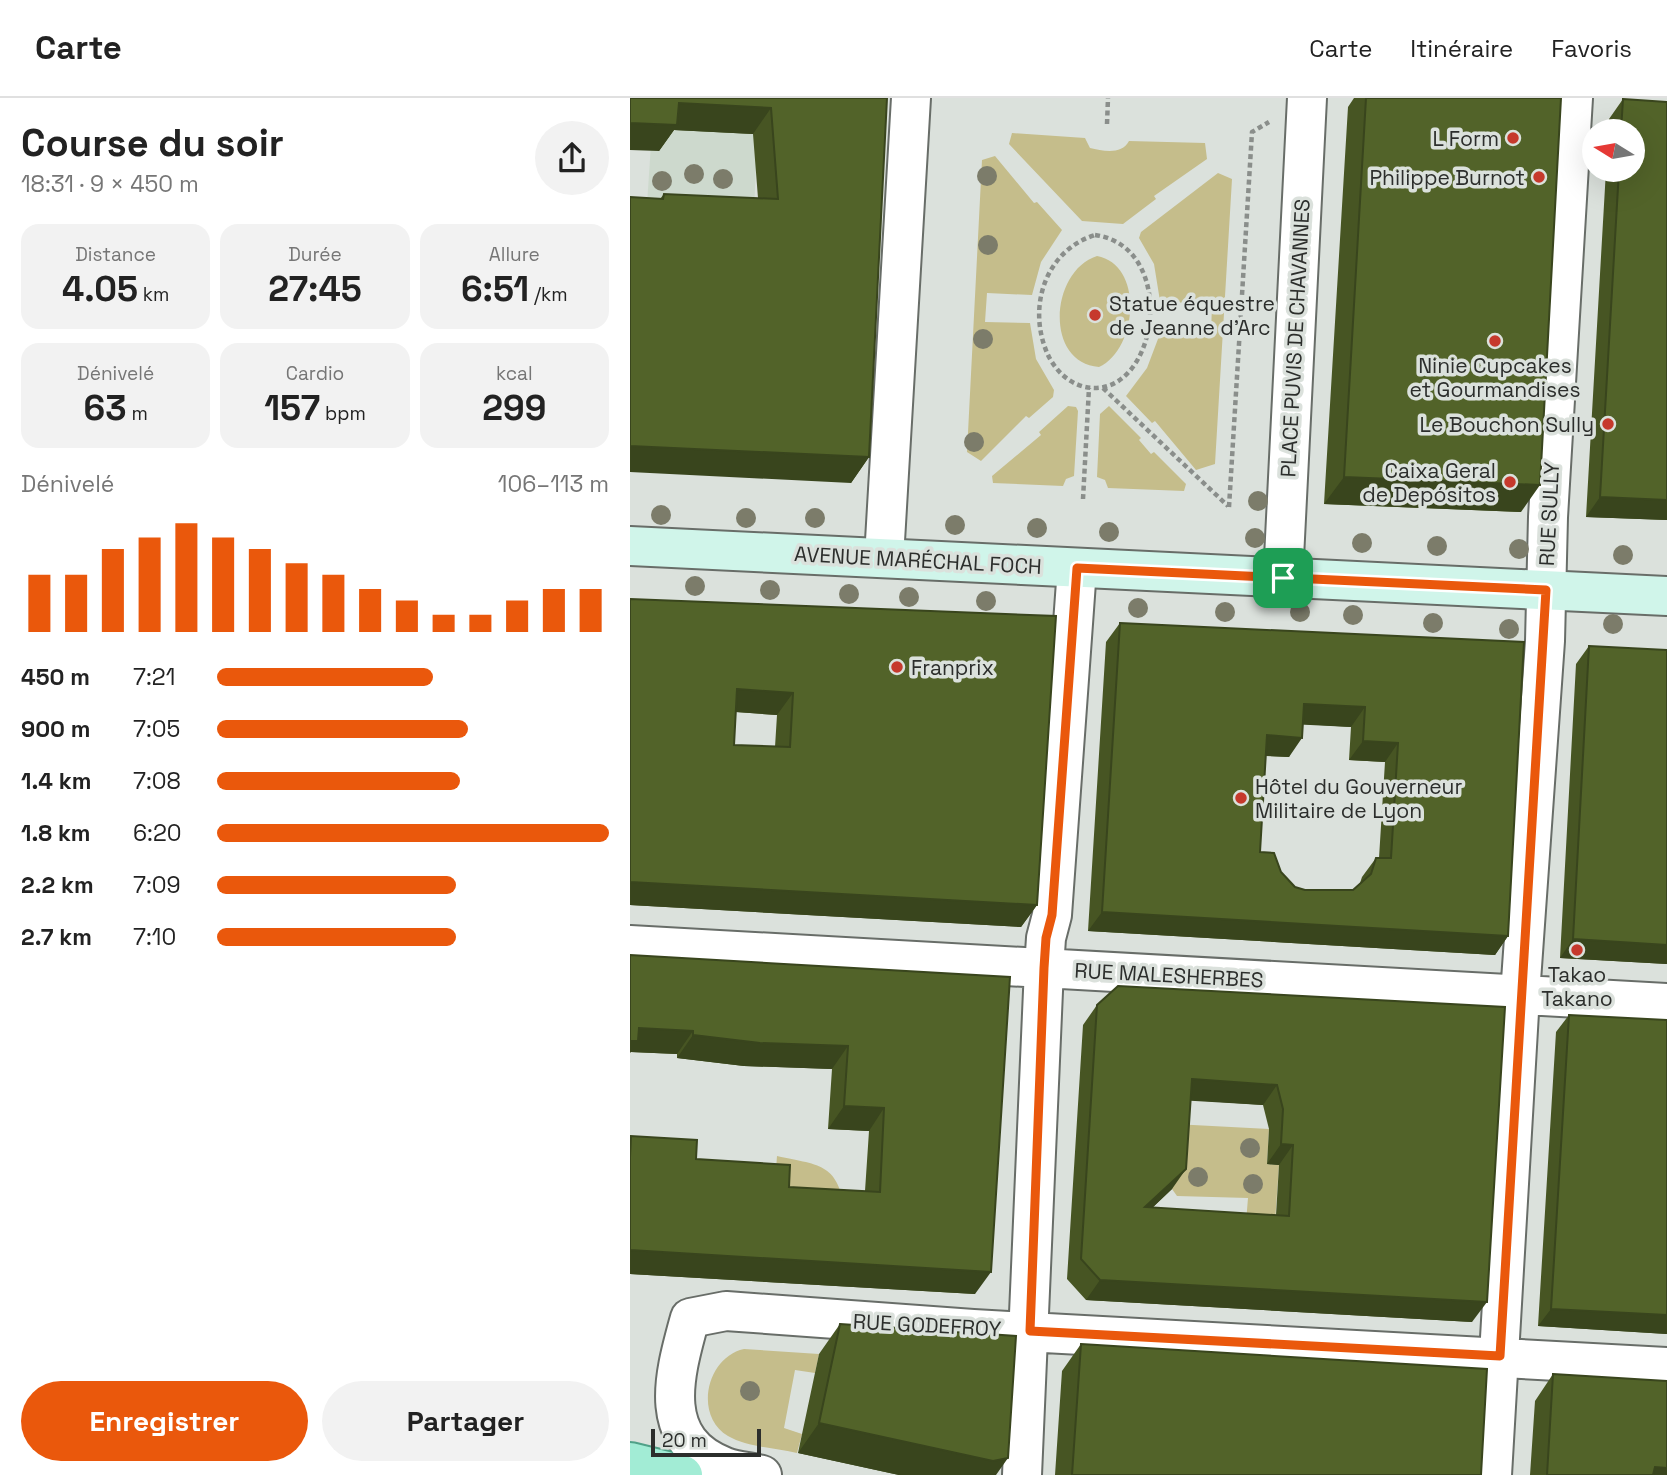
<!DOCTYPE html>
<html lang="fr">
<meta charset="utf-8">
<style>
body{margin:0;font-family:"Space Grotesk",sans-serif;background:#f2f2f2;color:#222;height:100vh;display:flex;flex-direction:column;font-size:26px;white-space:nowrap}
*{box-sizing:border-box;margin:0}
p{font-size:23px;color:#767676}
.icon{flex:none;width:38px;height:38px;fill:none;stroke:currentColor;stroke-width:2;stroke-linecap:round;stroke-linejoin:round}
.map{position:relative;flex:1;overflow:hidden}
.side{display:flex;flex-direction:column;background:#fff;width:630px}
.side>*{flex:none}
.needle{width:46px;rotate:281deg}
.tools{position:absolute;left:952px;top:21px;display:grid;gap:14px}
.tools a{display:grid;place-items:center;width:63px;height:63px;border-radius:50%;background:#fff;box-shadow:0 7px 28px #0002;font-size:35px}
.scale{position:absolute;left:21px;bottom:18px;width:110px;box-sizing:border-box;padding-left:7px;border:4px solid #2c2e2c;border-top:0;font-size:19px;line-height:24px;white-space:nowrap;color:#2c2e2c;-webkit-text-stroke:5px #dbe1dc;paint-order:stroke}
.pin{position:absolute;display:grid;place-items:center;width:60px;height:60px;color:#fff;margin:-30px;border-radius:14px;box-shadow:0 4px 10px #0006}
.round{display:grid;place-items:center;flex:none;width:74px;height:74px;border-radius:37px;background:#f2f2f2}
.headline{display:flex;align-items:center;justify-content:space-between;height:119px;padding:0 21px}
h1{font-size:38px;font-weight:800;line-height:52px}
.metrics{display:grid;grid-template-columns:repeat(3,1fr);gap:10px;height:119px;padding:7px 21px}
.metrics div{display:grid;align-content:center;border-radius:18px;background:#f2f2f2;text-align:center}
.metrics b{font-size:35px;font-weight:800}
.metrics small{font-size:19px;font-weight:400}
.metrics p{font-size:19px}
.chart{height:196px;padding:14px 21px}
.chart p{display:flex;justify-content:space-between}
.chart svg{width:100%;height:126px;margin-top:7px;stroke:#ea580c;stroke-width:6}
.cta{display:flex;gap:14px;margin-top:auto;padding:14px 21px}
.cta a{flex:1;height:80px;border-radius:42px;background:#ea580c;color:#fff;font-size:28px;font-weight:800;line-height:80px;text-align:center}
.cta a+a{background:#f2f2f2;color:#222}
ul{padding:0 21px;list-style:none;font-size:23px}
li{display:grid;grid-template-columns:112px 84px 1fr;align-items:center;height:52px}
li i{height:18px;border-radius:9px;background:#ea580c}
header{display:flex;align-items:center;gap:42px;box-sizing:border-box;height:98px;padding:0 35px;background:#fff;border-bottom:2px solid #e0e0e0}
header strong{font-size:33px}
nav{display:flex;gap:38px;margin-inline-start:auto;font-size:24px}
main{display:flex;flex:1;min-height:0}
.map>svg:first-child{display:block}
.built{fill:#cdd9cd}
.green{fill:#c5bd8b}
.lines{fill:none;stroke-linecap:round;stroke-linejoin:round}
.street-casing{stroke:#686d68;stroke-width:42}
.secondary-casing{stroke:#686d68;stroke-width:42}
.primary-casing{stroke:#50a188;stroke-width:42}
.path{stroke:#8a8e8b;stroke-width:4.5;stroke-dasharray:5 3.5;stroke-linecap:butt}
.street{stroke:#fff;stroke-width:38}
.secondary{stroke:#d0f5ea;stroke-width:38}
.primary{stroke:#a2ecd5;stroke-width:38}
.tree{fill:#7c7c6a}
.wall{fill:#475523;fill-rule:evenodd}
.shaded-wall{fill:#39451d}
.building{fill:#526329;stroke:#39451d;stroke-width:2;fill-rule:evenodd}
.route-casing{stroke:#fff;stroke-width:14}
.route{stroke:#ea580c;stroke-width:9}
.poi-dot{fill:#c6392c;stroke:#dbe1dc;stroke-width:2.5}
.labels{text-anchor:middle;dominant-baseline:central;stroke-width:7;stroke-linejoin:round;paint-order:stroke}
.poi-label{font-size:21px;fill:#2c2e2c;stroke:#dbe1dc;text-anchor:end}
.street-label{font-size:21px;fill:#2c2e2c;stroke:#dbe1dc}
</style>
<header>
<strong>Carte</strong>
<nav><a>Carte</a><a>Itinéraire</a><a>Favoris</a></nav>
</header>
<main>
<section class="side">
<div class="headline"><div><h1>Course du soir</h1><p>18:31 · 9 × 450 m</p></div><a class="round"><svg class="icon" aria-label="share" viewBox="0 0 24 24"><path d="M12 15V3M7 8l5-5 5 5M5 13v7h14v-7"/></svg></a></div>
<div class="metrics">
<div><p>Distance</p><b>4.05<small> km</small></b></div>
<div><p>Durée</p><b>27:45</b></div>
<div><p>Allure</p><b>6:51<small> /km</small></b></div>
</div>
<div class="metrics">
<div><p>Dénivelé</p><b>63<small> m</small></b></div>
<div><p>Cardio</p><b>157<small> bpm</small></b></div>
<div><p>kcal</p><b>299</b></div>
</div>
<div class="chart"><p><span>Dénivelé</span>106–113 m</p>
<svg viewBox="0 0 160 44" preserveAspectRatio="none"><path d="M5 44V24M15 44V24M25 44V15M35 44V11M45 44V6M55 44V11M65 44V15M75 44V20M85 44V24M95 44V29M105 44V33M115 44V38M125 44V38M135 44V33M145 44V29M155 44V29"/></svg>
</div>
<ul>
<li><b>450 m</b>7:21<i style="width:55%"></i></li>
<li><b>900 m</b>7:05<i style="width:64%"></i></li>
<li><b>1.4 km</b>7:08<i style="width:62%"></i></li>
<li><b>1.8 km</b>6:20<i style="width:100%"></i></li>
<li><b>2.2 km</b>7:09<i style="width:61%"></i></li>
<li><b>2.7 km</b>7:10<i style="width:61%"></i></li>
</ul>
<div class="cta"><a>Enregistrer</a><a>Partager</a></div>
</section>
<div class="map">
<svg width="1037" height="1377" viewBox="0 0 1037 1377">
<rect width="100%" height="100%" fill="#dbe1dc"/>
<path class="built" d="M24,0H129L122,159L16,122Z"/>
<path class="green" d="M382,35L455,40L460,50C473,53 492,57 499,43L575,45L577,61L524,98L526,101L493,126L452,123L379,46Z
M365,58L404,105L407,104L432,132L411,164L402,197L357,195L355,224L400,225L406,261L424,292L423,299L399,320L396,318L351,363L337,354L352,62Z
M588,75L602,81L585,366L566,372L525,323L522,325L496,298L517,270L531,233L581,235L582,207L530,203L524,166L509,140L511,134Z
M467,158C515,167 507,252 469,269C414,265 420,173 467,158Z
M438,308L446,309L448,313L444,378L436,381L433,388L363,385L362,378L411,337L409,334Z
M479,308L511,340L509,342L521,356L524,354L556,386L554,393L478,390L475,382L467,379L470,316Z
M544,1026L639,1031L637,1066L649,1067L644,1138L615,1136L618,1100L547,1098L542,1091Z
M147,1058C193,1068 207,1065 216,1116L143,1112Z
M114,1251L189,1256L185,1275L165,1272L154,1330L172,1336L167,1355C146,1350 117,1349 98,1338C63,1317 77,1259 114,1251Z"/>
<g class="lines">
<defs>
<path id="street" d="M254,460L281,0
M653,480L677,0
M0,847L1037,905
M132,1377C120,1374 106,1373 95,1369C24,1342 45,1275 60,1220L96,1213L343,1231L1037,1269
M392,1377L414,870L416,840L422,817L447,470
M862,1377L890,897L915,543L918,419L943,0"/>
<path id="secondary" d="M0,448L1037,498"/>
<path id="primary" d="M0,1364L53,1377"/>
</defs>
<use href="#street" class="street-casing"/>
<use href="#secondary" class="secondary-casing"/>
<use href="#primary" class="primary-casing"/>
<path class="path" d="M477,26L478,0
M465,137C551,149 528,304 455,289C439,285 427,274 419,259C396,212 414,153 465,137Z
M473,290L598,408
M453,401L459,290
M599,409L622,34L639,24"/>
<use href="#street" class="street"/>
<use href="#secondary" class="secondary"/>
<use href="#primary" class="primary"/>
</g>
<g class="tree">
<circle cx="64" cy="76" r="10"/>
<circle cx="357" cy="78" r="10"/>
<circle cx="93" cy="81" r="10"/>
<circle cx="32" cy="83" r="10"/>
<circle cx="358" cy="147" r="10"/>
<circle cx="353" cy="241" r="10"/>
<circle cx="344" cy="344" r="10"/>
<circle cx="628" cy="403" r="10"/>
<circle cx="31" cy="417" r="10"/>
<circle cx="116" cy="420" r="10"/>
<circle cx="185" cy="420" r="10"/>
<circle cx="325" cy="427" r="10"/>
<circle cx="407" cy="430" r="10"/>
<circle cx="479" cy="434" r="10"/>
<circle cx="625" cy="440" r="10"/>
<circle cx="732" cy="445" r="10"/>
<circle cx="807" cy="448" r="10"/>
<circle cx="889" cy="451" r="10"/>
<circle cx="993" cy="457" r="10"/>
<circle cx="65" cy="488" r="10"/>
<circle cx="140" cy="492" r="10"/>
<circle cx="219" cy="496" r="10"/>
<circle cx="279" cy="499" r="10"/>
<circle cx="356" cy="503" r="10"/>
<circle cx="508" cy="510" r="10"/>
<circle cx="595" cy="514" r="10"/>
<circle cx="670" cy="514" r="10"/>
<circle cx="723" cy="517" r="10"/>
<circle cx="803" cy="525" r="10"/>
<circle cx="983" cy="526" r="10"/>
<circle cx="879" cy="531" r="10"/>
<circle cx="620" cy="1050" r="10"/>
<circle cx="568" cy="1079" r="10"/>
<circle cx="623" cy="1086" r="10"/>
<circle cx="120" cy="1293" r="10"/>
</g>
<path class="wall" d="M0,0H257L239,359L221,385L30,101L34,96L128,100L123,36L44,32L29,53Z
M724,0H931L891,414L694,406L718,9Z
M993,1L1037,4V422L956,419L976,72H1003V33H978L979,21Z
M0,501L426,518L407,807L391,829L0,807ZM106,614L147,617L145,649L104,647Z
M490,525L894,544L878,838L865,857L458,833L476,544ZM673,626L721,629L719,662L755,664L749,760H746L732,779L730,785L723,792H675L665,789L630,754L636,658L659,659Z
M959,548L1037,866L930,860L946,566Z
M0,857L380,879L345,1196L0,1176V1040L1,1038L66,1061L159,1089L235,1093L239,1033L198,1031L202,971L114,968L47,960V956L1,954Z
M467,907L875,909L842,1224L456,1202L437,1181L453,927ZM561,1002L633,1007L639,1031L637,1066L649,1067L646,1117L522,1110L542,1091Z
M939,917L1037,1236L908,1228L926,934Z
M210,1226L366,1377H269L168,1355L189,1256Z
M451,1246L851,1377H425L432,1273Z
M923,1276L1037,1377H900L905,1303Z"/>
<path class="shaded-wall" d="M49,5L141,10L123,36L44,32L29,53L0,52V25Z
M0,348L239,359L221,385L0,374Z
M714,379L910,387L891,414L694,406Z
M970,399L1037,402V422L956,419Z
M107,591L163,595L147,617L92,613Z
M674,606L735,609L721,629L660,626Z
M637,637L672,640L659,659L623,657Z
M733,643L768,645L755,664L719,662Z
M0,784L407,807L391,829L0,807Z
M472,814L878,838L865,857L458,833Z
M943,841L1037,847V866L930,860Z
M9,930L63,933L47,956L1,954L0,955V943Z
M63,937L218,948L202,971L114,968L47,960Z
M562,981L647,987L633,1007L548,1002Z
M214,1008L254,1010L239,1033L198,1031Z
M651,1046L663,1047L649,1067L637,1066Z
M556,1071L542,1091L501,1130L515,1109Z
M0,1152L361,1174L345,1196L0,1176Z
M470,1182L857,1204L842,1224L456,1202Z
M921,1211L1037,1217V1236L908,1228Z
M189,1325L378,1360L366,1377H269L168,1355Z
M1025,1369L1037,1370V1377H1019Z"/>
<path class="building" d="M0,0H257L239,359L0,348V99L33,101L34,96L148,101L141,10L49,5L47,27L0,25Z
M736,0H931L910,387L714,379Z
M993,1L1037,4V402L970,399L989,72H1003V33H991Z
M0,501L426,518L407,807L0,784ZM107,591L163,595L160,649L104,647Z
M490,525L894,544L878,838L472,814ZM674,606L735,609L733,643L768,645L761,760H746L741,776L723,792H675L665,789L651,774L644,755L630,754L637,637L672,640Z
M959,548L1037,552V847L943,841Z
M0,857L380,879L361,1174L0,1152V1059L1,1038L67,1042L66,1061L160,1067L159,1089L250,1094L254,1010L214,1008L218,948L130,945L63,937V933L9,930L8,943H0Z
M488,888L875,909L857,1204L470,1182L451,1161L467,907ZM562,981L647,987L653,1011L651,1046L663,1047L659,1118L515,1109L556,1071Z
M939,917L1037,922V1217L921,1211Z
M210,1226L386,1238L378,1360L363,1363L189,1325Z
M451,1246L857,1271L851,1377H442Z
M923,1276L1037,1283V1370L1025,1369L1023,1377H917Z"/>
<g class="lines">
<defs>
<path id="route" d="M447,470L916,492L870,1258L400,1233L414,870L416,840L422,817Z"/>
</defs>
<use href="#route" class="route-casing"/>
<use href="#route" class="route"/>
</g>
<g class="poi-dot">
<circle cx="883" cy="40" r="7"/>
<circle cx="909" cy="79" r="7"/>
<circle cx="465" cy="217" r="7"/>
<circle cx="865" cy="243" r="7"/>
<circle cx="978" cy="326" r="7"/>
<circle cx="880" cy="384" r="7"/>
<circle cx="267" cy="569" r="7"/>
<circle cx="611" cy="700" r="7"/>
<circle cx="947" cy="852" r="7"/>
</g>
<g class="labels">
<g class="poi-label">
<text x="869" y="40">L Form</text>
<text x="895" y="79">Philippe Burnot</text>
<text x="479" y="205" text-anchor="start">Statue équestre<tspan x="479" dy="24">de Jeanne d'Arc</tspan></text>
<text x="865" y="267" text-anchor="middle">Ninie Cupcakes<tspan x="865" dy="24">et Gourmandises</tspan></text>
<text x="964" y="326">Le Bouchon Sully</text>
<text x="866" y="372">Caixa Geral<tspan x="866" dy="24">de Depósitos</tspan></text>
<text x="281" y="569" text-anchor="start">Franprix</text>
<text x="625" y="688" text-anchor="start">Hôtel du Gouverneur<tspan x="625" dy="24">Militaire de Lyon</tspan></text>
<text x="947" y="876" text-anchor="middle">Takao<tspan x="947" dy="24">Takano</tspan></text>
</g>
<g class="street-label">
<text transform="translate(665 240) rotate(-87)">PLACE PUVIS DE CHAVANNES</text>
<text transform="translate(919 416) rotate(-87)">RUE SULLY</text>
<text transform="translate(288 462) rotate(3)">AVENUE MARÉCHAL FOCH</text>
<text transform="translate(539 877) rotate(3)">RUE MALESHERBES</text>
<text transform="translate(297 1227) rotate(3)">RUE GODEFROY</text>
</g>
</g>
</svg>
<div class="tools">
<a><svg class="needle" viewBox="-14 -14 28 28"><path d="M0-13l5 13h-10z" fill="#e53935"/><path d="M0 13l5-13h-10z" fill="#767676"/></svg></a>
</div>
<div class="scale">20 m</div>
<div class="pin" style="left:653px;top:480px;background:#1e9e55"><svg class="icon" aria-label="arrive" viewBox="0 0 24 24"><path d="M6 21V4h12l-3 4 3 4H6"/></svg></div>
</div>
</main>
